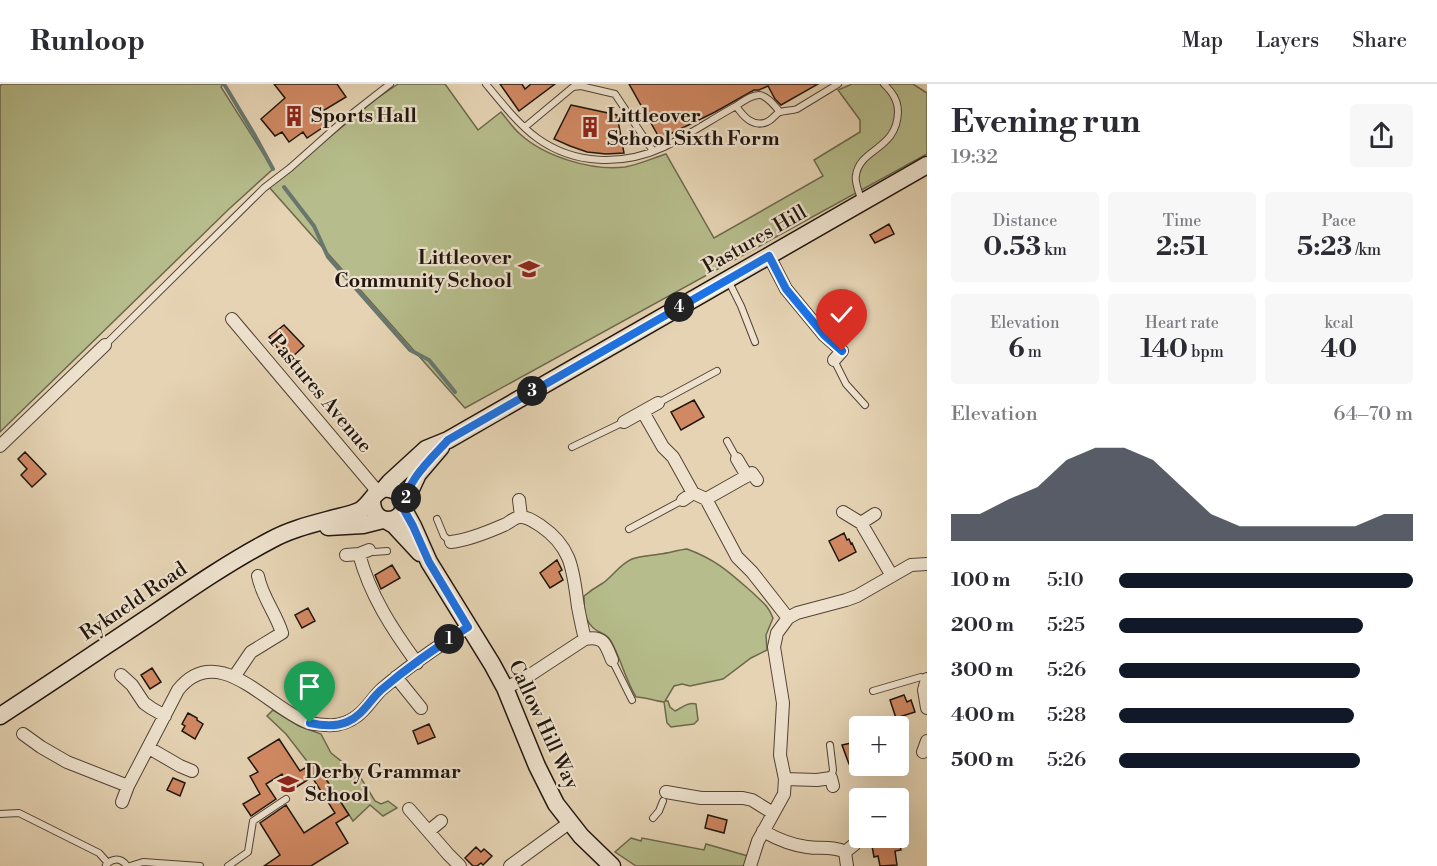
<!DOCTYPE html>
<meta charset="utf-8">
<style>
body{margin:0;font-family:"Libre Bodoni",serif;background:#f7f7f7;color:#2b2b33;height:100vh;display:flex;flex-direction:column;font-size:22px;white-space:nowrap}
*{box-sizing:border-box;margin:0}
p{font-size:20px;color:#7c7c81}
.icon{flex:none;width:33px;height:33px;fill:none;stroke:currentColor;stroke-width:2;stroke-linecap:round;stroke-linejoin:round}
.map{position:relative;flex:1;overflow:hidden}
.side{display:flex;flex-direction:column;background:#fff;width:510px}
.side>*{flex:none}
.controls{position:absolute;left:849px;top:632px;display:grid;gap:12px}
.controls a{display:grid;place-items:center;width:60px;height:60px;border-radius:6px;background:#fff;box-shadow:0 6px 24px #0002;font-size:30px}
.pin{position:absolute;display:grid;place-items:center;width:51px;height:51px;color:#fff;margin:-62px -26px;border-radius:50% 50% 50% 0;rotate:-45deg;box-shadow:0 0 6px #0007}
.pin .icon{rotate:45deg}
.km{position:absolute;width:30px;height:30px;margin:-15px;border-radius:50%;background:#222;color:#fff;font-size:16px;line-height:30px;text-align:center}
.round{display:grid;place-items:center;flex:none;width:63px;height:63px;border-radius:6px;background:#f7f7f7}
.head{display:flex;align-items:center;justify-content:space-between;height:102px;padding:0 24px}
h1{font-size:33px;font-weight:800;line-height:45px}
.stats{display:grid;grid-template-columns:repeat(3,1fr);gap:9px;height:102px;padding:6px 24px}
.stats div{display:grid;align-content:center;border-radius:6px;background:#f7f7f7;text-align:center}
.stats b{font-size:26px;font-weight:800}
.stats small{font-size:16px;font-weight:400}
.stats p{font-size:16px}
.chart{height:168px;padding:12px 24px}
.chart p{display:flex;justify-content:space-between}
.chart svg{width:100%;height:108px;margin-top:6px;fill:#111827;opacity:.7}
ul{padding:0 24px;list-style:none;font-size:20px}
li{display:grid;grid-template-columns:96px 72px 1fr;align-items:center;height:45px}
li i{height:15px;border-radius:8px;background:#111827}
header{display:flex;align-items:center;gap:36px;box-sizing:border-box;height:84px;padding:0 30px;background:#fff;border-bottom:2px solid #e1e1e2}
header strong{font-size:28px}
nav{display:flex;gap:33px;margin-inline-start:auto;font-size:21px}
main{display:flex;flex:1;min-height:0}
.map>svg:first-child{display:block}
.green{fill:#b6bc8b;stroke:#6b684c;stroke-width:1.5}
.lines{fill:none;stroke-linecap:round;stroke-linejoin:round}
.stream{stroke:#67776e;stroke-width:4}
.building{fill:#d18963;stroke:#20150e;stroke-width:1.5}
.lane-casing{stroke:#514437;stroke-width:8}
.street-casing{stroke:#514437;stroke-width:14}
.secondary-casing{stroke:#20150e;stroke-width:19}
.lane{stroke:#eee2ce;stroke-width:6}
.street{stroke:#eee2ce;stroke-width:12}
.secondary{stroke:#eee2ce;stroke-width:16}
.route-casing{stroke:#fff;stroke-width:12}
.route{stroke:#1a73e8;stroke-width:8}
.labels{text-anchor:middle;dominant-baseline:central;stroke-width:4.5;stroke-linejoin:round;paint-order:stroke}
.poi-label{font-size:20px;font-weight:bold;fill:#20150e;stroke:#eee2ce;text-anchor:start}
.street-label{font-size:20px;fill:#20150e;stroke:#eee2ce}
</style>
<header>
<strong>Runloop</strong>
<nav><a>Map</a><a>Layers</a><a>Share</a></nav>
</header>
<main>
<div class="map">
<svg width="927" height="782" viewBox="0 0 927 782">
<rect width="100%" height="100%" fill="#e5d3b3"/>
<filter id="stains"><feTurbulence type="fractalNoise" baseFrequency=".00333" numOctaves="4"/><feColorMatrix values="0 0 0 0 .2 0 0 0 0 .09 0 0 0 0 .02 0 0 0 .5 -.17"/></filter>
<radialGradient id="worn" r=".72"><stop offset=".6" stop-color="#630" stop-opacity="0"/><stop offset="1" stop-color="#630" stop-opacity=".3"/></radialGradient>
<path class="green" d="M2,0H223L221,3L273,85L229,125L0,348V2Z
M398,0H445L478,46L501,28C507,35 513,44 520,50C545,73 592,87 625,83C638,81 653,74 666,70L714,154L823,92L814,76L860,48V36L838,6L852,0H913L927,9V70L465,324L269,103L376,15Z
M687,465C717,476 730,489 753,509C762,518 768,521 773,534L766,551L767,566L751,574L723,595L690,602L682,600L674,602L665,617H668L670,623L675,627C682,624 687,618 696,620L698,636L694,640L671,643L667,639L664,618C654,617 646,613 636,613C625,595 621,575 611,557C607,550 602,550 596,546C584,538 584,525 584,512C590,507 596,503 603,499C613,492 620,480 632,475C642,471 650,472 660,470C669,469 678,466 687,465Z
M273,626L299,642L321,650L331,669L359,691L375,717L381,720L388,717L397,724L383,732L370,721L353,737L315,678L310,681L286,650L267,632Z
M631,754L641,757L642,754L704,766L706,760L748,772L745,782H636L615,768Z"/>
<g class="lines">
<path class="stream" d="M224,0L254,50L273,85
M284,103L314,142L328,173L410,266L429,276L455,308"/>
</g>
<path class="building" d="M274,0H337L346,13L321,28L328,40L307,54L303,48L289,58L282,48L275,52L261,35L285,14Z
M500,0H522L525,5L531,0H555L519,27Z
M629,0H818L781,21L775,15L768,2L759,6H754L715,28L660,55Z
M571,21L617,31L624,69L606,70L587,68L570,62L554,55Z
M889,140L894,150L875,159L870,151Z
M284,241L304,262L288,277L269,253Z
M694,316L704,333L681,346L671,328Z
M25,368L46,390L32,403L21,391L27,385L18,375Z
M844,449L847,456L849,455L851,460L852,459L856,468L839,477L829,457Z
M557,476L562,486L559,488L563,496L550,504L540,489Z
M392,481L400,494L381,505L375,491Z
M308,524L315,537L302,544L295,531Z
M152,584L161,598L150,605L141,591Z
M904,611L907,618L911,616L915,628L896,634L890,616Z
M188,629L197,634V636L203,640L195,655L182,647L185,642L182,640Z
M429,640L435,653L418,660L413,647Z
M279,655L300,687L315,678L349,731L336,739L348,759L311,782H264L280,771L260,739L286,721L304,749L335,729L312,693L292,706L282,690L266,700L276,715L251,732L243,720L260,710L250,692L258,688L248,674Z
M860,657V678L849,680L842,661Z
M173,694L185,699L180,712L167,706Z
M708,731L727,736L724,749L705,744Z
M899,756L901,766L895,767L897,781L880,782L878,772L874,773L872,762Z
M476,763L481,768L484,765L492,772L483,781L481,779L477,782H473L465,774Z"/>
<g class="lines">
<defs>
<path id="lane" d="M486,0C500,17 519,41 537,54C574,81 623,82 664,63C689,51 712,35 736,22C759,6 763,7 780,28
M736,22C743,32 753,44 767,38C772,36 774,32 778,29C783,26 791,27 797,25L838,0
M525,43L573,3L581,2L615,10L653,67
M862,118C860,110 854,99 856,91C860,64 897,66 898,28C898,16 892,8 884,0
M728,196L741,222L755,258
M105,261L264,104L290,84L344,36L390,0
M834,276L846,300L865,321
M658,319L717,287
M727,357L737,375
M572,363L624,338
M437,435L444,452L451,458
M629,445L683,416
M369,466L374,468L387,467
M612,576L632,616
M873,607L921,593L926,595
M830,661L833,686L831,694
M0,730L19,729L99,769L108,779
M653,734L659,727L663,717
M856,760L858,757L877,753
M106,781C112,774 121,773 127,782
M130,782L143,778L200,782
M228,782L248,768L253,737L286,715"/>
<path id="street" d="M769,172L786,205L824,251L842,267L834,276
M232,235L378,408
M643,328L663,363L673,373L693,409L706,415L737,473L752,488L788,534
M624,338L658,319
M0,362L105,261
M737,375L747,392
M706,415L752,389L757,396
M519,416L521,432
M683,416L693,409
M843,428L861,439L875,430
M861,439L892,492
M451,458C469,456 488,448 504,441C509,439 515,433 520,433C527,432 536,439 541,442C573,464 573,488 578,523C580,533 582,544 585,555L524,595L505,604
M359,470C370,511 392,545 417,579
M346,471L359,470L369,466
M585,555C604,551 606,561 612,576
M121,591L132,601L144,619L151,624L165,632
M234,593L251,568L282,549C276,529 262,513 258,492
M396,593L421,624
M927,595L924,606L927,624
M23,650L41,663L67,678L128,702L122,718
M149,664L180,682L192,687
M923,668L927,657
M785,695L817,696L831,694L833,702
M128,702L178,606C218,555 269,625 309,639C315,640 321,641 327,641C338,642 349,638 357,632C367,625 373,613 382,605C409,582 438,562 468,543
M666,708L701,714H743L752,716L773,729
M409,725L448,770L460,782
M429,747L441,737
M763,747C777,755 791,761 807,763C819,765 834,762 845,768L855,760
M845,768L847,782
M510,782L569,739
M750,782L758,757L784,710L785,695L780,671L783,619L774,563L777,549L788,534L797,529L846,516L857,512L911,481L927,480"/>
<path id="secondary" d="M384,405L390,398L426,365L448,356L927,81
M404,420L418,390L441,363
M403,424L413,442L429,478L492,580L505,604L537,682L556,720L581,752L612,782
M387,437L394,441L420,469
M328,443L363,441L383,436
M0,632C51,599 101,565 152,531C190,505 229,478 271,456C291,445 313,440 335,434C343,432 354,430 361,426C370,420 375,407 384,405C394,403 403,411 404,420C405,440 372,444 372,416"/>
</defs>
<use href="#lane" class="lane-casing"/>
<use href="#street" class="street-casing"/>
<use href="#secondary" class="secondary-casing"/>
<use href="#lane" class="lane"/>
<use href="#street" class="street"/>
<use href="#secondary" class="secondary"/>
</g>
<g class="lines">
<defs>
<path id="route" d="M310,639C323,642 335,643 347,638C363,631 369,617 381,606C408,583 438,562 468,543L429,478L413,442L403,424C406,397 431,375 448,356L769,172L786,205L824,251L842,267"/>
</defs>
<use href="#route" class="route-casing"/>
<use href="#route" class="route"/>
</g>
<defs>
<symbol id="building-bare" viewBox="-9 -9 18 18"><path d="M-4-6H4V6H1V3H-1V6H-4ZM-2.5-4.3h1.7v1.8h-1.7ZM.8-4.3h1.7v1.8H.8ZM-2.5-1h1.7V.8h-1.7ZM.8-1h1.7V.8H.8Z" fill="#8f2418" stroke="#eee2ce" stroke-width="2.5" paint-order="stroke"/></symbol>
<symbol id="school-bare" viewBox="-9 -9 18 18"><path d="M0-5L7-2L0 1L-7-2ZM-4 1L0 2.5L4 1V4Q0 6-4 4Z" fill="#8f2418" stroke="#eee2ce" stroke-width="2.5" paint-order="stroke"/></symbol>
</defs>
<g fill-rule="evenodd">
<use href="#building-bare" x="279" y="17" width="30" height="30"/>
<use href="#building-bare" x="575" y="28" width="30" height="30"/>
<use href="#school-bare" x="514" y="170" width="30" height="30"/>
<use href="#school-bare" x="273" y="685" width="30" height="30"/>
</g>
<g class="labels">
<g class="poi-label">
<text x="311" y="32">Sports Hall</text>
<text x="607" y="32">Littleover<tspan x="607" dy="23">School Sixth Form</tspan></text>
<text x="512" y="174" text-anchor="end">Littleover<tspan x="512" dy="23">Community School</tspan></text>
<text x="305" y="688">Derby Grammar<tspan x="305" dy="23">School</tspan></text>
</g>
<g class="street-label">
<text transform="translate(755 156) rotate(-30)">Pastures Hill</text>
<text transform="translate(320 310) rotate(50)">Pastures Avenue</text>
<text transform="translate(134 518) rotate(-34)">Rykneld Road</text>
<text transform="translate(543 641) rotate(65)">Callow Hill Way</text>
</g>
</g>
<rect width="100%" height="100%" filter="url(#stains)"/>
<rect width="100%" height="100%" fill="url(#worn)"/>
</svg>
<div class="controls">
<a>+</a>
<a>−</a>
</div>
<div class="pin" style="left:310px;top:639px;background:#1e9e55"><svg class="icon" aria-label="arrive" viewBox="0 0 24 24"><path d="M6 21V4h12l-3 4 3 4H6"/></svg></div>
<div class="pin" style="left:842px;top:267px;background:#d93025"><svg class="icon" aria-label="check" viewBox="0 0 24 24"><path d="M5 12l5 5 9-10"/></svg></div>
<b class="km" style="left:449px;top:555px">1</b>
<b class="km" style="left:406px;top:414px">2</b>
<b class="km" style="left:532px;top:307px">3</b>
<b class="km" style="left:679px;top:223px">4</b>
</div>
<section class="side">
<div class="head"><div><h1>Evening run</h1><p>19:32</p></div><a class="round"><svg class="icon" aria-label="share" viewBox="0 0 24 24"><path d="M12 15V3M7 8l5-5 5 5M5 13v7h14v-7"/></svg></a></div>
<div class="stats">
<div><p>Distance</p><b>0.53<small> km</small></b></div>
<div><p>Time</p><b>2:51</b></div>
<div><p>Pace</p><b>5:23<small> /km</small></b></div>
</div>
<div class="stats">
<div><p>Elevation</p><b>6<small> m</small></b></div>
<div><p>Heart rate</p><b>140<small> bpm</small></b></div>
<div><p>kcal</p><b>40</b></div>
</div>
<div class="chart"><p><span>Elevation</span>64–70 m</p>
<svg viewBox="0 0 160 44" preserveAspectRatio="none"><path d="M0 44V33L10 33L20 27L30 22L40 11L50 6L60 6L70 11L80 22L90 33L100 38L110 38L120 38L130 38L140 38L150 33L160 33V44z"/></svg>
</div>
<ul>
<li><b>100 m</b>5:10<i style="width:100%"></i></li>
<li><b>200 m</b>5:25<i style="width:83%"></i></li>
<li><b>300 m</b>5:26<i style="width:82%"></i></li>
<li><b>400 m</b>5:28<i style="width:80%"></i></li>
<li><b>500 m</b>5:26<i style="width:82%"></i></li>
</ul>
</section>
</main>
